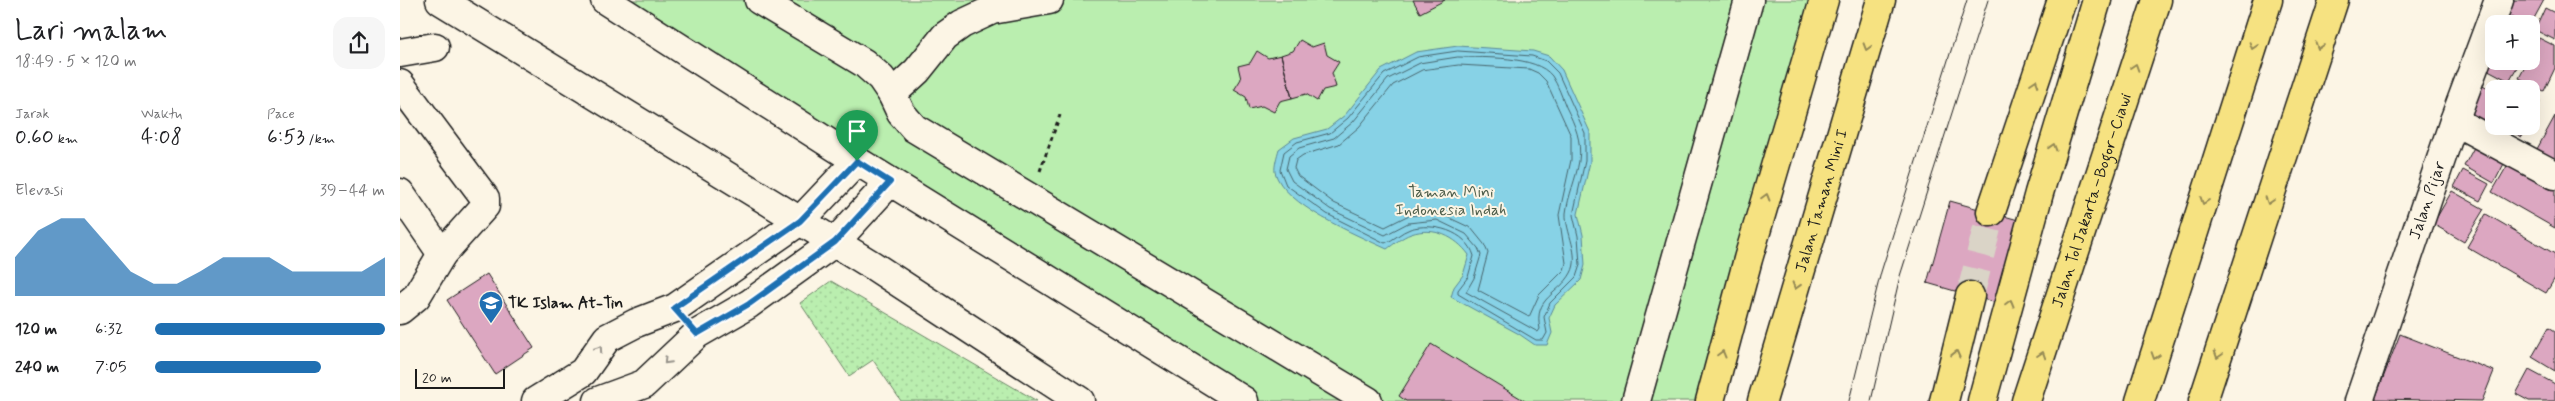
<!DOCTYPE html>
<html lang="id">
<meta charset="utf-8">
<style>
body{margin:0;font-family:Mynerve,sans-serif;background:#f6f6f6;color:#202124;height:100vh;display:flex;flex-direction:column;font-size:19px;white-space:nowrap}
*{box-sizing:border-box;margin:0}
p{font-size:16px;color:#757577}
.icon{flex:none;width:28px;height:28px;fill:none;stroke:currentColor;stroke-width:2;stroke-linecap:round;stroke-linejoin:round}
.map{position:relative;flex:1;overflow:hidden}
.drawer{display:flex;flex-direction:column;background:#fff;width:400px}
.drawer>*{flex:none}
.controls{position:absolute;left:2085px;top:15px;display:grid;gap:10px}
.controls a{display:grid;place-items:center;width:55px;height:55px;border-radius:10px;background:#fff;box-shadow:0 5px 20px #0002;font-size:25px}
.scale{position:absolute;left:15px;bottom:12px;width:90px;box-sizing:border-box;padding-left:5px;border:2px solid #1c1c1c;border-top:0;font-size:14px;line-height:18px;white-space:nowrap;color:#1c1c1c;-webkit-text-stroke:4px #fcf5e5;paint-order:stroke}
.pin{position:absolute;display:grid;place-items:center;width:42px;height:42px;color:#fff;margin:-51px -21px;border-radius:50% 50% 50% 0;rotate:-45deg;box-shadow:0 0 5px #0007}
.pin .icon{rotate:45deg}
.round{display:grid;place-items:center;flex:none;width:52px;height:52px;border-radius:15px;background:#f6f6f6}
.summary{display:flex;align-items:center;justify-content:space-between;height:85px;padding:0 15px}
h1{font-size:28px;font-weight:600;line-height:38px}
.figures{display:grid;grid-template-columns:repeat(3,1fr);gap:8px;height:85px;padding:5px 15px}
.figures div{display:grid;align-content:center}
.figures b{font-size:21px;font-weight:600}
.figures small{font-size:14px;font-weight:400}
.figures p{font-size:14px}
.chart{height:140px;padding:10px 15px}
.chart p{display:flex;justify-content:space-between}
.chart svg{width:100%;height:90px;margin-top:5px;fill:#1f6fb2;opacity:.7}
ul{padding:0 15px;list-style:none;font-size:16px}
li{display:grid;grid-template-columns:80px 60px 1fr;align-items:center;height:38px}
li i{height:12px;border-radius:6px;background:#1f6fb2}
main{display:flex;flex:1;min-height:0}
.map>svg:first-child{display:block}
.grass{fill:url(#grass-dots);stroke:#6b8566}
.park{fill:#baeeaf;stroke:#6b8566}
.water{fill:#87d2e6;stroke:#5c8995}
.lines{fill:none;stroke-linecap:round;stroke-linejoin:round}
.shore{stroke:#47656d;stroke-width:1}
.building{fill:#dca7c1;stroke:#1c1c1c}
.highway-tunnel{stroke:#dad4c7;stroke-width:28;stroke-dasharray:28 14;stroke-linecap:butt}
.minor-casing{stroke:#1c1c1c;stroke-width:31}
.major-casing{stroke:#1c1c1c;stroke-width:31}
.highway-casing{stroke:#1c1c1c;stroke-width:31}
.path{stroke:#1c1c1c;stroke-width:3;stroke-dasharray:4 4;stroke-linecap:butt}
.minor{stroke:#fcf5e5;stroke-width:28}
.major{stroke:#f6e281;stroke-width:28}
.highway{stroke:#f6e281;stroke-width:28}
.tram{stroke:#1c1c1c;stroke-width:1}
.oneway{stroke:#948954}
.oneway2{stroke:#97938b}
.route-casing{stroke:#fff;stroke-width:10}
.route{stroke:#1f6fb2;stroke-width:6}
.labels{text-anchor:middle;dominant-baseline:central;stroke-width:4;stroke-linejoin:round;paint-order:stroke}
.park-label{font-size:16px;fill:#4b5b48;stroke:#fcf5e5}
.street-label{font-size:16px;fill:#1c1c1c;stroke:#fcf5e5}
.poi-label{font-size:16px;font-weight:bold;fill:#1c1c1c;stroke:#fcf5e5;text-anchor:start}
</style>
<main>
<section class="drawer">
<div class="summary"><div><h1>Lari malam</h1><p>18:49 · 5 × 120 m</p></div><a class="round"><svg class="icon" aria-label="share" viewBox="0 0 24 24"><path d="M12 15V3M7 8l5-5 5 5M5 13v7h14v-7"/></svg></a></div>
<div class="figures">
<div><p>Jarak</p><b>0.60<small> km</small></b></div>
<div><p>Waktu</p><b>4:08</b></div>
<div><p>Pace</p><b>6:53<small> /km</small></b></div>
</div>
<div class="chart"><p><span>Elevasi</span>39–44 m</p>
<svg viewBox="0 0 160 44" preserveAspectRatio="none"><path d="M0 44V25L10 12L20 6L30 6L40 19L50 32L60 38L70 38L80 32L90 25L100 25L110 25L120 32L130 32L140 32L150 32L160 25V44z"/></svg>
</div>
<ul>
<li><b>120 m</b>6:32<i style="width:100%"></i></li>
<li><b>240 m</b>7:05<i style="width:72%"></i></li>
</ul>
</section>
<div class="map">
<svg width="2155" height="401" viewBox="0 0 2155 401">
<defs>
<pattern id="grass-dots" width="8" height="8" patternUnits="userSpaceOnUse" patternTransform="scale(1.25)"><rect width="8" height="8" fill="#baeeaf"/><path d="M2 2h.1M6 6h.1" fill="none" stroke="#9fcc96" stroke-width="1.8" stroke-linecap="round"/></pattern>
</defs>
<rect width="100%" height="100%" fill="#fcf5e5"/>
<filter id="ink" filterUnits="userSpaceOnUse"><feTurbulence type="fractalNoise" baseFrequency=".02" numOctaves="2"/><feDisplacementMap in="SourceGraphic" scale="10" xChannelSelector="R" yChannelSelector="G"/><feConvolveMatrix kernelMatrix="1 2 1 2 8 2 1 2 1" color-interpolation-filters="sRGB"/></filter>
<g filter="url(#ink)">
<path class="grass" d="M431,281L637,401H501L473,360L449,376L400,303Z"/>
<path class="park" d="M207,0H1416L1303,401H856Z"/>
<path class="water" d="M1058,46L1133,51L1149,56L1162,70L1190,132V162L1178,214L1183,235L1185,265L1181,280L1155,305L1149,318L1152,333L1147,345H1135L1119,334L1051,297L1054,287L1063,275L1069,255C1056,237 1034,226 1011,234C1002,237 994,244 987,249C957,235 883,205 875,172C874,166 877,156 879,149L894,138L927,129L945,115L981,70L1016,52Z"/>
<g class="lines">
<path class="shore" d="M1058,51L1132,56L1146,61L1158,73L1185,133V161L1173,215L1178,236L1180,265L1176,277L1150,303L1144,317L1147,333L1143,340H1136L1058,294V290L1068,277L1074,256C1067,231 1032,222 1010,229C1001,232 994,240 985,243L927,214L886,185L880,170L884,152L897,142L930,133L948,118L984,74L1018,57Z
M1058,57C1084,58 1136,55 1152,76C1158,85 1162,97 1166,107C1175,125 1182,141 1179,161C1176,179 1168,196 1166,213C1165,232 1181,255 1171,273C1159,295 1133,297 1140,329L1138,332L1066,292L1074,278L1081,255L1078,248L1066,234L1037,220L1008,223L985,235L930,209L892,181L886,169L889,156L899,148L934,138L953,122L988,79L1020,63Z
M1059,65L1129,69L1138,73L1146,81L1171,136V160L1159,215L1166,263L1164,270L1139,295L1129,317L1078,290L1088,253L1084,244L1071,228L1039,213L1007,216L985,227L934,203L898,176L894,168L896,160L903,155L939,144L959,127L993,85L1022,70Z"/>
</g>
<path class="building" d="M1013,0H1045L1020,13Z
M2105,0H2144L2131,24H2124L2099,11Z
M2145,8L2155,13V40L2135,30Z
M2139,38L2155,46V68L2144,91L2119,78L2128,61H2131V54Z
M900,40L912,47L924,43L927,55L939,62L932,73L936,87L923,90L917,101L906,94L892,98L881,55L893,51Z
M2085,50L2094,55V61H2106L2117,67L2109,81L2077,64Z
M857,51L868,58L881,55L892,98L880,101L874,112L862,106L849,109L846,97L834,90L841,79L838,66L850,63Z
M2075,82L2094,92V118L2085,134L2056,119Z
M2131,96L2140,101L2131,118Z
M2155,116V159L2137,149Z
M2101,126H2127L2122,137Z
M2078,140L2108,156L2094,183L2064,166Z
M2111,159L2155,184V228L2092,192Z
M2063,170L2089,184L2080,201L2054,187Z
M2052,191L2084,209L2064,242L2033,224Z
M1550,201L1622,221L1600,304L1527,283Z
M2086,214L2155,254V278L2146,293L2067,247Z
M87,274L134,348L95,374L47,300Z
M2149,327L2155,331V371L2132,357Z
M2000,334L2094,371L2082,401L1975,399Z
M1031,344L1125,401H1006L999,396Z
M2129,370L2155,384V401H2129L2116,394Z"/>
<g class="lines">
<path class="highway-tunnel" d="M1570,296L1591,212"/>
<defs>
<g id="minor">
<path d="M40,0L472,265L680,401"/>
<path d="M205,0L457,161L844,401"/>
<path d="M359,0L464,63L481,78L492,94L501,113L514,128L968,401"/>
<path d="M0,53L35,47"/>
<path d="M0,84L85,198V206L42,254L16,297L0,310"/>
<path d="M492,94L517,71L545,36L562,24L592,10L649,0"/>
<path d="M2054,121L2155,175"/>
<path d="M0,193L42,254"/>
<path d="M136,401L183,372L207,338L236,323L275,308L400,221L457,161"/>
<path d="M198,401L244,384L297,334L349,304L435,242L490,182"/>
<path d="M1236,401L1349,0"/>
<path id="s1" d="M1959,401L2054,121L2099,0"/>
</g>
<g id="major">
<path d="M1310,401L1348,259L1424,0"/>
<path id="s2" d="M1362,401L1481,0"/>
</g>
<g id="highway">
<path d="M1591,212L1662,0"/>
<path d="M1544,401L1570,296"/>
<path d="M1582,401L1639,193L1697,0"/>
<path id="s3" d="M1626,401L1757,0"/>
<path d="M1740,401L1868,0"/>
<path d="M1803,401L1934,0"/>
</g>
</defs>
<use href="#minor" class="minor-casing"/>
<use href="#major" class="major-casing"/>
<use href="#highway" class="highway-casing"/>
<path class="path" d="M640,171L660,115"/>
<use href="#minor" class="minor"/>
<use href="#major" class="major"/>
<use href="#highway" class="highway"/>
<path class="tram" d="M1449,401L1481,272L1567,0
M1471,401L1500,276L1588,0"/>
</g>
<defs><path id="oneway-chevron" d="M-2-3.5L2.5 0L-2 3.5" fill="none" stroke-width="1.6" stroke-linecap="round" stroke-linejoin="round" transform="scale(1.25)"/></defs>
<g class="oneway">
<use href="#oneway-chevron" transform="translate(1853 46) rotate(108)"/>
<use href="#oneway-chevron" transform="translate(1919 46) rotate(108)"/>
<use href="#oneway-chevron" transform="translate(1467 47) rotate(107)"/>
<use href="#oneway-chevron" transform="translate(1735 67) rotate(-72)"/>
<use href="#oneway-chevron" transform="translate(1635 83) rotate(-72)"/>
<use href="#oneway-chevron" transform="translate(1653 147) rotate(-73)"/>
<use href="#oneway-chevron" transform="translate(1366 197) rotate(-74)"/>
<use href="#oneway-chevron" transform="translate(1804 201) rotate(108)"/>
<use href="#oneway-chevron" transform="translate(1869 201) rotate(108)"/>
<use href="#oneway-chevron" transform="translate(1396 286) rotate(107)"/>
<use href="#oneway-chevron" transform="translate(1610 303) rotate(-75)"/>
<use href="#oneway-chevron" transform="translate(1322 354) rotate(-75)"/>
<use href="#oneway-chevron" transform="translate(1556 354) rotate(-76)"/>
<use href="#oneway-chevron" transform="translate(1642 355) rotate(-72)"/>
<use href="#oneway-chevron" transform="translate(1818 355) rotate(108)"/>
<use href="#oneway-chevron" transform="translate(1755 356) rotate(108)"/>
</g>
<g class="oneway2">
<use href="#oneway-chevron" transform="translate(199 349) rotate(-56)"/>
<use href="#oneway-chevron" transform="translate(267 361) rotate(134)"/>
</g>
</g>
<g class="lines" filter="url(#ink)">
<defs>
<path id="route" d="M457,161L490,182L435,242L349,304L297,334L274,308L400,221Z"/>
</defs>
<use href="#route" class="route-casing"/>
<use href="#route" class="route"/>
</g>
<defs>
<symbol id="school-pin" viewBox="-11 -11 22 30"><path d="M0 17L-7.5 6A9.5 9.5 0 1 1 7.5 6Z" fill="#1f6fb2" stroke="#fcf5e5"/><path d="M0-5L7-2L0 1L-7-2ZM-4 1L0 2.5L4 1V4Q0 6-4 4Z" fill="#fff"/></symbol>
</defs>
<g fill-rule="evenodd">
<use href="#school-pin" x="77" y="289" width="28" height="38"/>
</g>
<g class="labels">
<g class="park-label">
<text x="1051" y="192">Taman Mini<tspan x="1051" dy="18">Indonesia Indah</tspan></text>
</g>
<g class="street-label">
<text stroke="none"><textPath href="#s2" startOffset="209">Jalan Taman Mini I</textPath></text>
<text stroke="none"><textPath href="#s1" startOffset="212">Jalan Pijar</textPath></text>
<text stroke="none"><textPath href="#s3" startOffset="211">Jalan Tol Jakarta–Bogor–Ciawi</textPath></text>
</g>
<g class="poi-label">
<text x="108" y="303">TK Islam At-Tin</text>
</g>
</g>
</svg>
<div class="controls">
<a>+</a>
<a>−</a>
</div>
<div class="scale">20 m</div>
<div class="pin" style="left:457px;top:161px;background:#1e9e55"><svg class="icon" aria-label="arrive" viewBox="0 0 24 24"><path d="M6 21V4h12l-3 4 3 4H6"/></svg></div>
</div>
</main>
